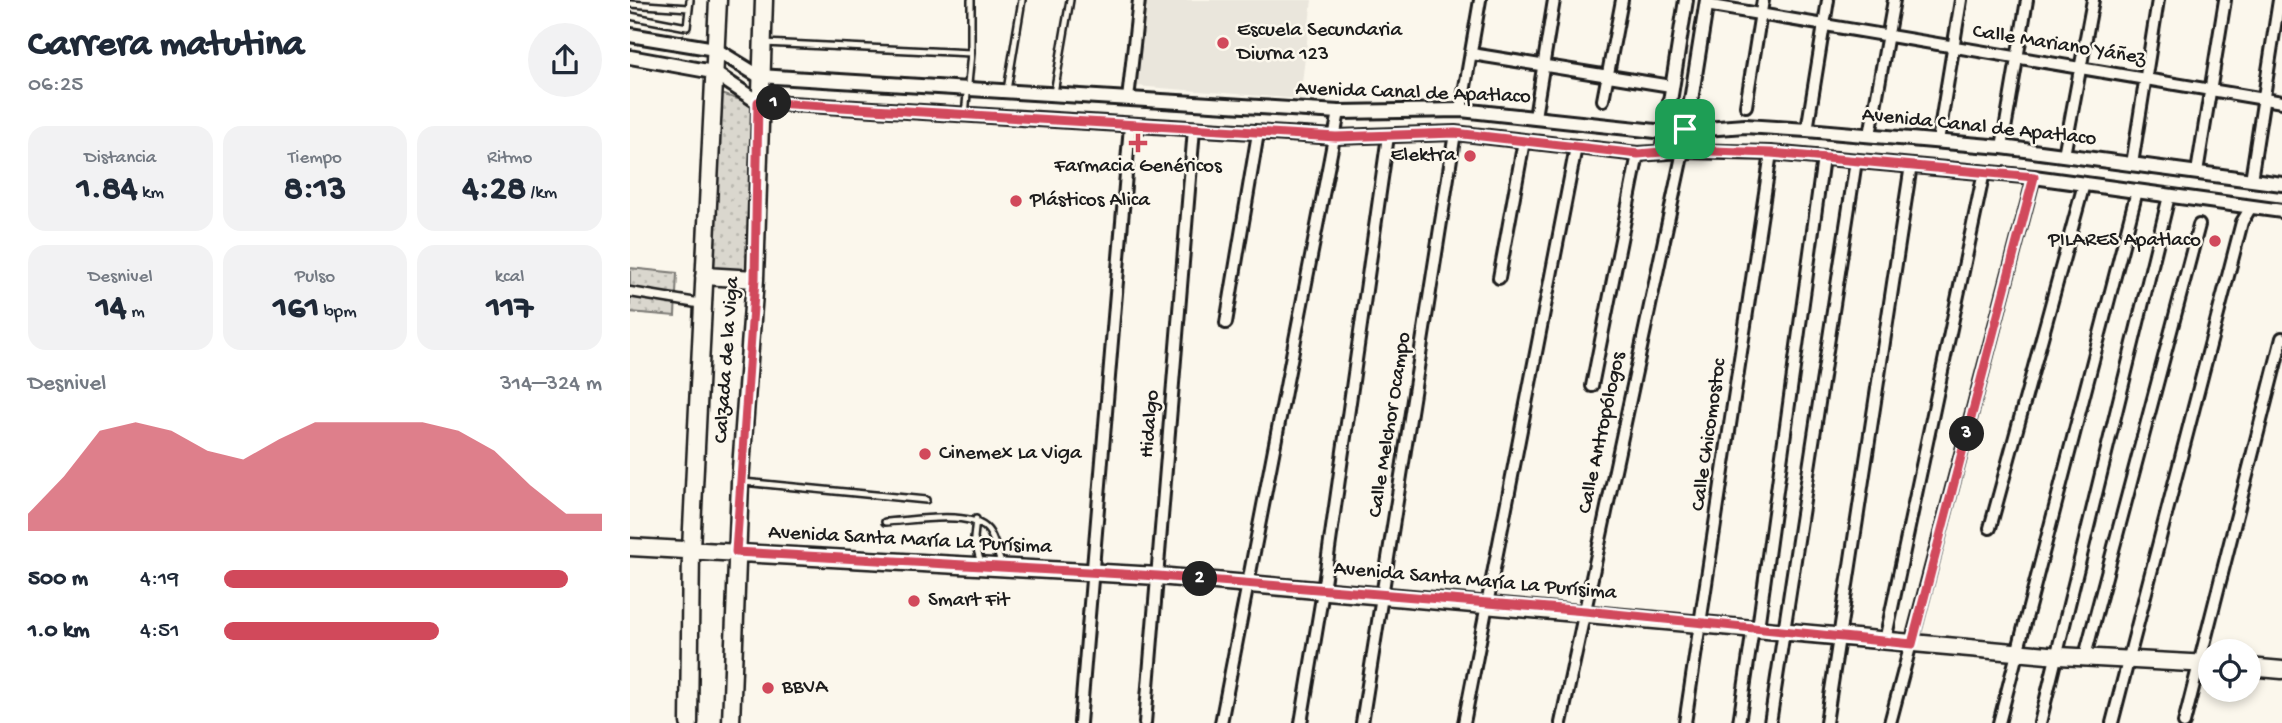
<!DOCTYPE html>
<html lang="es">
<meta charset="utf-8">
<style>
body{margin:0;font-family:"Gochi Hand",sans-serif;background:#f2f2f3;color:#1f2937;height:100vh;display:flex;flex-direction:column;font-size:26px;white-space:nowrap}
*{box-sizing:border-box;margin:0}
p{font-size:23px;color:#747a83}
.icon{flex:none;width:38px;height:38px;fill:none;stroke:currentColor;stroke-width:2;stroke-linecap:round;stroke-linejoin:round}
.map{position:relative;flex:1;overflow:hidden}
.side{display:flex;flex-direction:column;background:#fff;width:630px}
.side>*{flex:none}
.tools{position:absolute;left:1568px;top:639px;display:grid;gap:14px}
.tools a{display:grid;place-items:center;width:63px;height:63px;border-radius:50%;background:#fff;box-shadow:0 4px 10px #0003;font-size:35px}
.pin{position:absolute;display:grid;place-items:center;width:60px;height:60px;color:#fff;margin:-30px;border-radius:14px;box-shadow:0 4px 10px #0006}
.km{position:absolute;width:35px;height:35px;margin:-18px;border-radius:50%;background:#222;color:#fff;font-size:19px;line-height:35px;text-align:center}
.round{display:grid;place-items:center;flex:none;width:74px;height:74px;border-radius:37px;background:#f2f2f3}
.overview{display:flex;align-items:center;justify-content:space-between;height:119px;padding:0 28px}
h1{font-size:38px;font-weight:700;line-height:52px}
.figures{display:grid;grid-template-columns:repeat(3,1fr);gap:10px;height:119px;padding:7px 28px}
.figures div{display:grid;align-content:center;border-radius:18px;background:#f2f2f3;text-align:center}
.figures b{font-size:35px;font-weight:700}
.figures small{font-size:19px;font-weight:400}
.figures p{font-size:19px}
.chart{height:196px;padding:14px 28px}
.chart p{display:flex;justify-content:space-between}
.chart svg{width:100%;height:126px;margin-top:7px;fill:#d1495b;opacity:.7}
ul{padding:0 28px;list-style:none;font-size:23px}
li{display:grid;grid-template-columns:112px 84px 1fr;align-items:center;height:52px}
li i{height:18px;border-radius:9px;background:#d1495b}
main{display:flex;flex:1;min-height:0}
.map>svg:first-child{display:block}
.built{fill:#eae6dc}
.green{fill:url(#green-dots);stroke:#7b7a75;stroke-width:2}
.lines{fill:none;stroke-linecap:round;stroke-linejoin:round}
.service-casing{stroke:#1c1c1c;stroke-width:10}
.pedestrian-casing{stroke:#1c1c1c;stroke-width:13}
.minor-casing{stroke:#1c1c1c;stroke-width:16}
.tertiary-casing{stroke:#1c1c1c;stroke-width:18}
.primary-casing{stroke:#1c1c1c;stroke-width:21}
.service{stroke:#fbf7ec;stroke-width:5}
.pedestrian{stroke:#fbf7ec;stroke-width:8}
.minor{stroke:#fbf7ec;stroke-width:10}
.tertiary{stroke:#fbf7ec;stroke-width:12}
.primary{stroke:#fbf7ec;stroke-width:16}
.route-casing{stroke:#fff;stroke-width:14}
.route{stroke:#d1495b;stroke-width:9}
.poi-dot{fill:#d1495b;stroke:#fbf7ec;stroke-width:2.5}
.labels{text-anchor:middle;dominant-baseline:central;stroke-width:5;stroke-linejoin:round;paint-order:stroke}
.poi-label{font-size:21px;fill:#1c1c1c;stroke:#fbf7ec;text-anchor:start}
.street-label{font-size:21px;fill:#1c1c1c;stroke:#fbf7ec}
</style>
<main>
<section class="side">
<div class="overview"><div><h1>Carrera matutina</h1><p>06:25</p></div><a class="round"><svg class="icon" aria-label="share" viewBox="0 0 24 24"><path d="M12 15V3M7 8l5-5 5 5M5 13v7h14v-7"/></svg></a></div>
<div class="figures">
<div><p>Distancia</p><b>1.84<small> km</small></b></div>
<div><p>Tiempo</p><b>8:13</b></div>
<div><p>Ritmo</p><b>4:28<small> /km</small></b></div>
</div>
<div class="figures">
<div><p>Desnivel</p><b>14<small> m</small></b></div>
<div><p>Pulso</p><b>161<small> bpm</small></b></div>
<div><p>kcal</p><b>117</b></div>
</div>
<div class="chart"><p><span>Desnivel</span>314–324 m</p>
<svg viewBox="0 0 160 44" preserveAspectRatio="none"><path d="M0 44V38L10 25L20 9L30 6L40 9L50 16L60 19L70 12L80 6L90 6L100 6L110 6L120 9L130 16L140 28L150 38L160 38V44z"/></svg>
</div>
<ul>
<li><b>500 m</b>4:19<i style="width:91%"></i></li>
<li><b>1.0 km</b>4:51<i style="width:57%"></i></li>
</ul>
</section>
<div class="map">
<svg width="1652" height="723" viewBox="0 0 1652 723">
<defs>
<pattern id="green-dots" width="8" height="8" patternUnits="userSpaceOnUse" patternTransform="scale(1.75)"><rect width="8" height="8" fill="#dad7ce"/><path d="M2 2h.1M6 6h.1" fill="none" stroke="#bab8b0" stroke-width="1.8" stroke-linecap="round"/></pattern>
</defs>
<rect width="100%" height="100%" fill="#fbf7ec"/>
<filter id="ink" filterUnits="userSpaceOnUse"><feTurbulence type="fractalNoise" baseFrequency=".0143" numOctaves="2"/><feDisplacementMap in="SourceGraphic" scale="14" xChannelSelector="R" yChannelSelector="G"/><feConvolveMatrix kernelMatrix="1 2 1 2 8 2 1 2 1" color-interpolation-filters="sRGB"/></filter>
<g filter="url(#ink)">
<path class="built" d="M513,0H682L670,99L506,86Z"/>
<path class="green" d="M88,93L124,104L120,274L78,271Z
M0,268L47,273L45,316L0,312Z"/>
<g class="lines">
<defs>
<path id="service" d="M0,4L59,8
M0,16L57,27L60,0
M134,43L341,53
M377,90L392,0
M424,93L440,0
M335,115L341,53V0
M113,482L296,500
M346,519L344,538L351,564
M255,522C281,521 346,508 360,533C365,542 368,554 371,564"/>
<path id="pedestrian" d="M0,292L73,304"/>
<path id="minor" d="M1076,5L1652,102
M842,54L1041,86
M498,99L509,0
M973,100L992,0
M1116,106L1133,0
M831,110L850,0
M905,117L924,0
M1177,130L1198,0
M1240,135L1264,0
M1308,141L1331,0
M1372,147L1397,0
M1434,155L1463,0
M1502,164L1528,0
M1567,172L1595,0
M1621,180L1649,0
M869,278L894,141
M596,323L628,133
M962,386L1008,154
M1360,528L1454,184
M1128,628L1193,158
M1255,641L1354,172
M1455,656L1569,225
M450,723L500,126
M515,723L564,129
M591,723L709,112
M671,723L693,591L758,136
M732,723L825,133
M834,723L946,147
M931,723L1053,151
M1055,723L1141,153
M1109,723L1123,628
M1140,723L1226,161
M1196,723L1281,165
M1260,723L1404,177
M1369,723L1507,191
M1410,723L1539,196
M1482,723L1612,222L1621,207
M1554,723L1652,338"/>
<path id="tertiary" d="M0,35L85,49L129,76L709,112L831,110L1035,132L1115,126L1177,130L1372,147L1652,184
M0,57L83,72L128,102L706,137L825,133L1008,154L1053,151L1141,153L1404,177L1652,211
M1053,151L1077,0
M1032,152L1056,0"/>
<path id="primary" d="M74,276L125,279
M0,547L528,576L1429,656L1580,664
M1619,667L1652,670
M59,723L61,549L88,0
M101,723L110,482L125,279L134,0"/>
</defs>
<use href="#service" class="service-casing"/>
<use href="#pedestrian" class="pedestrian-casing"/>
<use href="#minor" class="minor-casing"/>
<use href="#tertiary" class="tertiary-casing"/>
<use href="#primary" class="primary-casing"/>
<use href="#service" class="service"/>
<use href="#pedestrian" class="pedestrian"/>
<use href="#minor" class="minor"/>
<use href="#tertiary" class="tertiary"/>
<use href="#primary" class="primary"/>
</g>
</g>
<g class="lines" filter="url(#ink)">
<defs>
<path id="route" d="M128,102L706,137L825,133L1008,154L1032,152L1035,132L1055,129L1053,150L1141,153L1404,177L1282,644L955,611L528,576L106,552L125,279Z"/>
</defs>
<use href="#route" class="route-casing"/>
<use href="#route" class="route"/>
</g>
<g class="poi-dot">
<circle cx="593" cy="43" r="7"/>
<path d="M504.5 132.5h7v7h7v7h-7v7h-7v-7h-7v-7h7z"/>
<circle cx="840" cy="156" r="7"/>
<circle cx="386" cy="201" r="7"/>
<circle cx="1585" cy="241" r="7"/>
<circle cx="295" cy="454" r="7"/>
<circle cx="284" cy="601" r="7"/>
<circle cx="138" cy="688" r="7"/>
</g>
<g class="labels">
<g class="poi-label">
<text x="607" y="31">Escuela Secundaria<tspan x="607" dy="24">Diurna 123</tspan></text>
<text x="826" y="156" text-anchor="end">Elektra</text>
<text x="508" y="167" text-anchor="middle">Farmacia Genéricos</text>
<text x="400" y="201">Plásticos Alica</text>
<text x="1571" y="241" text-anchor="end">PILARES Apatlaco</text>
<text x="309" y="454">Cinemex La Viga</text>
<text x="298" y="601">Smart Fit</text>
<text x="152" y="688">BBVA</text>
</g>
<g class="street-label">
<text transform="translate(1429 46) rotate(9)">Calle Mariano Yáñez</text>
<text transform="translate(783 94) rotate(2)">Avenida Canal de Apatlaco</text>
<text transform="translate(1349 128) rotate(6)">Avenida Canal de Apatlaco</text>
<text transform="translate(98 360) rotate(-86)">Calzada de la Viga</text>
<text transform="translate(521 424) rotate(-85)">Hidalgo</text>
<text transform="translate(761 425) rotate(-81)">Calle Melchor Ocampo</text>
<text transform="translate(973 433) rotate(-78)">Calle Antropólogos</text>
<text transform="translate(1080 435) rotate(-82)">Calle Chicomostoc</text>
<text transform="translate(280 541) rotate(3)">Avenida Santa María La Purísima</text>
<text transform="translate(845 582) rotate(5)">Avenida Santa María La Purísima</text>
</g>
</g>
</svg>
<div class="tools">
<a><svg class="icon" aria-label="locate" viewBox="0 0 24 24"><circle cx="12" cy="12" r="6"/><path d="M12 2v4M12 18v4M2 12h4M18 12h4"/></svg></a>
</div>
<div class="pin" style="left:1055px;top:129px;background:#1e9e55"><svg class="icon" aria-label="arrive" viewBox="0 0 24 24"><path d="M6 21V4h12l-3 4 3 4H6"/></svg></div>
<b class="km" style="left:144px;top:103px">1</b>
<b class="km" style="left:570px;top:579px">2</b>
<b class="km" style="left:1337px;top:434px">3</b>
</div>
</main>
